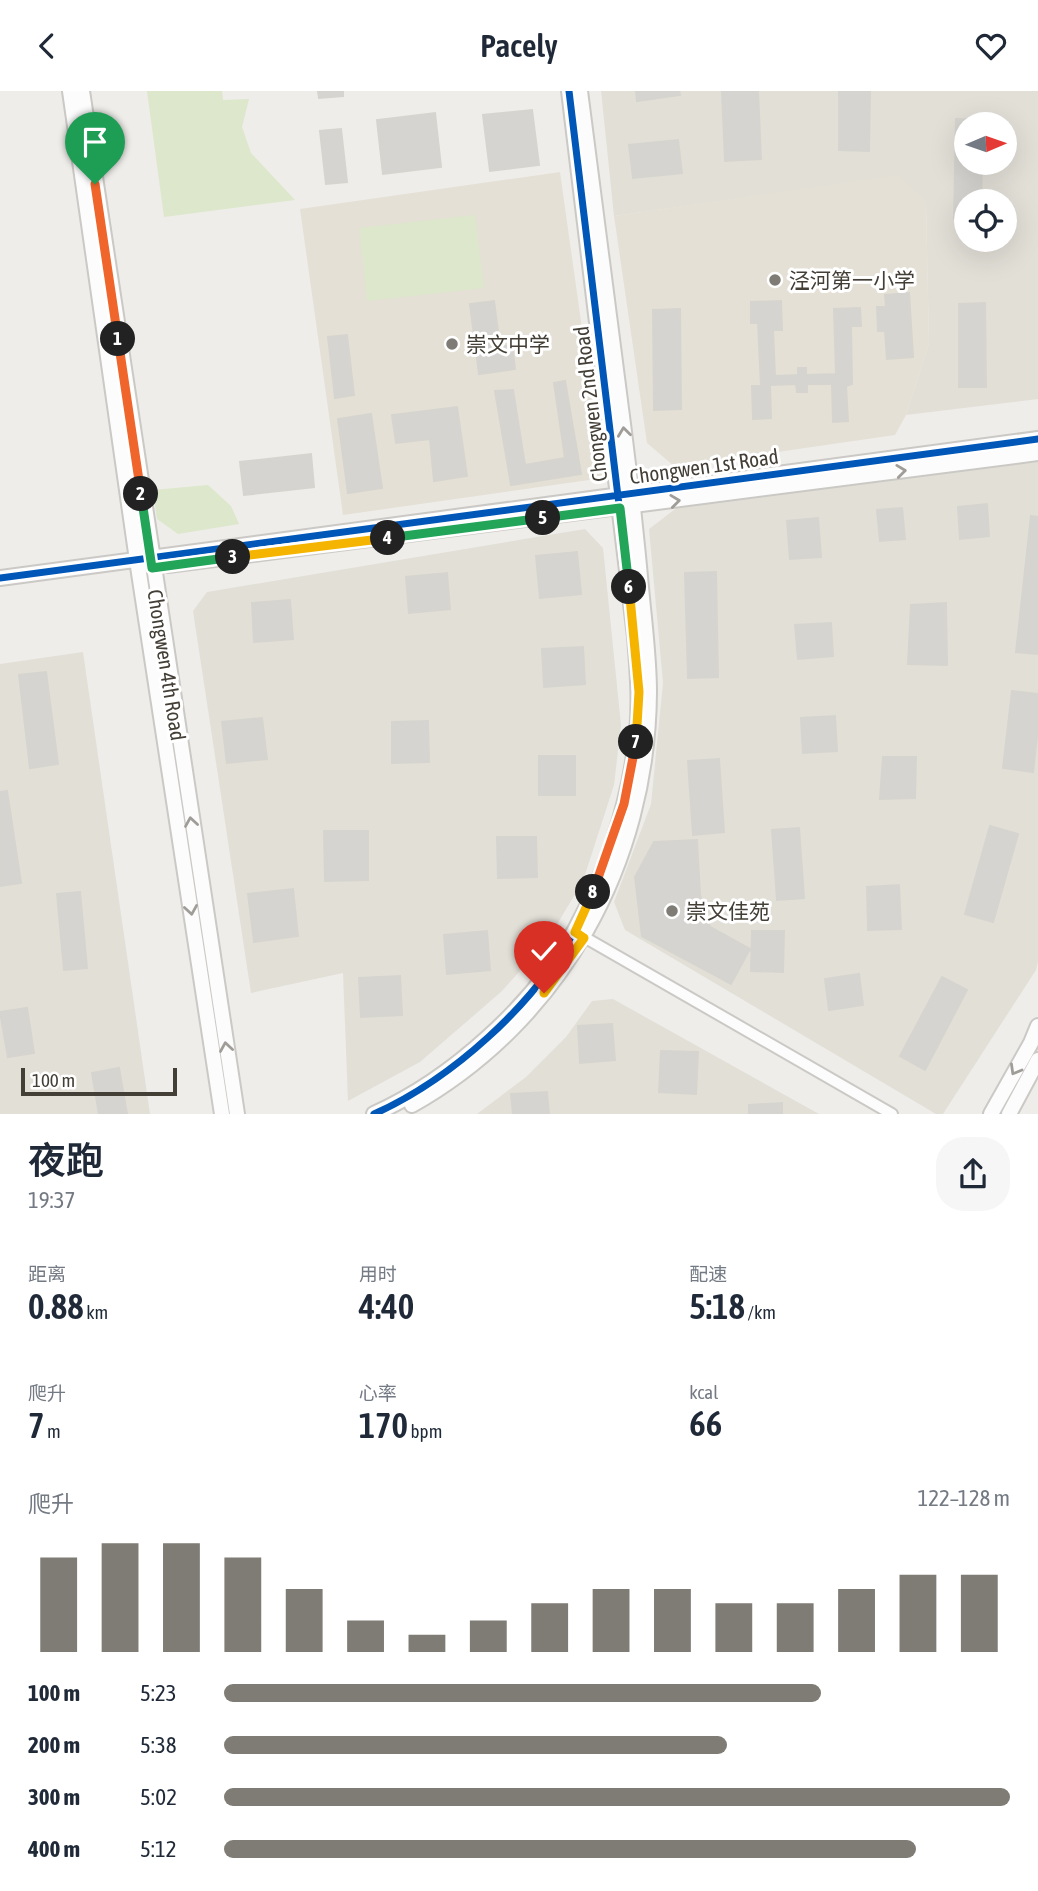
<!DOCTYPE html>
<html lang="zh">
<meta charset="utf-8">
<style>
body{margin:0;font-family:"Asap Condensed","Noto Sans SC",sans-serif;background:#f6f6f7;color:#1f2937;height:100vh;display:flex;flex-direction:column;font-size:26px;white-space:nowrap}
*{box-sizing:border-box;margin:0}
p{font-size:23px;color:#747a83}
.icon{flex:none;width:38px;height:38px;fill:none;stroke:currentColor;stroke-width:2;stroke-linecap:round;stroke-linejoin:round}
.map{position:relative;height:1023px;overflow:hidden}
.side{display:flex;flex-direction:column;background:#fff;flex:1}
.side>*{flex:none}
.needle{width:46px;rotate:88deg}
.fabs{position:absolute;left:954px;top:21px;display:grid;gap:14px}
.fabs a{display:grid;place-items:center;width:63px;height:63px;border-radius:50%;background:#fff;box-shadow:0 7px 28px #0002;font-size:35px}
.scale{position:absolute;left:21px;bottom:18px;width:156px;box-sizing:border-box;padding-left:7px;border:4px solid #433e36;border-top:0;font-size:19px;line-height:24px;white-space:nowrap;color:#433e36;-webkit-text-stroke:5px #fff;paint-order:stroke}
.pin{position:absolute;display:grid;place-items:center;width:60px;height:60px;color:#fff;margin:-72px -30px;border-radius:50% 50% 50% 0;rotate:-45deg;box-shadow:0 0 7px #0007}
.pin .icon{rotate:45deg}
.km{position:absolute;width:35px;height:35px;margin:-18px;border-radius:50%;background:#222;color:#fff;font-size:19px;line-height:35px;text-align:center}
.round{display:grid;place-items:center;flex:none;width:74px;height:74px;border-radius:28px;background:#f6f6f7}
.overview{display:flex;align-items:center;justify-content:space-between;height:119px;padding:0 28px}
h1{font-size:38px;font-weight:600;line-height:52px}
.metrics{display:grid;grid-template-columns:repeat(3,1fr);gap:10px;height:119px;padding:7px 28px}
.metrics div{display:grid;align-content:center}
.metrics b{font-size:35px;font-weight:600}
.metrics small{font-size:19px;font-weight:400}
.metrics p{font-size:19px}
.chart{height:196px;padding:14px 28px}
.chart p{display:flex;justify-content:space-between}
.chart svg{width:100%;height:126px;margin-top:7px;stroke:#7f7b75;stroke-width:6}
ul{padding:0 28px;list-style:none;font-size:23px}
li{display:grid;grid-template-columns:112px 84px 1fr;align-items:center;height:52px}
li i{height:18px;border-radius:9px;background:#7f7b75}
header{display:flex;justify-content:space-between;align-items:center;height:91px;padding:0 28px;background:#fff;font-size:32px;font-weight:600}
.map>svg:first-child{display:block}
.residential{fill:#e2dfd7;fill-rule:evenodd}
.education{fill:#e4e0d5}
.green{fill:#dce7cb}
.building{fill:#d6d4d0;stroke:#d6d4cf;stroke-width:2}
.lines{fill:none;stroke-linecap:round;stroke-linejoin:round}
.minor-casing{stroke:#cbc9c5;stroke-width:14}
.tertiary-casing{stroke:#cbc9c5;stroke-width:18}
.minor{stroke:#fcfcfc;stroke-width:10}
.tertiary{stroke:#fcfcfc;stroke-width:14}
.cycleway-casing{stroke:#fff;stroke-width:11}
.cycleway{stroke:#0057b8;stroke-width:7}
.oneway{stroke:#a09d99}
.split-1-casing{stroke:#fff;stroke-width:14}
.split-2-casing{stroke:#fff;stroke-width:14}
.split-3-casing{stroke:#fff;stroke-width:14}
.split-4-casing{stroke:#fff;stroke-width:14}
.split-5-casing{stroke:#fff;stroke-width:14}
.split-6-casing{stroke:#fff;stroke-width:14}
.split-7-casing{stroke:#fff;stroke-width:14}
.split-8-casing{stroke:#fff;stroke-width:14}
.split-9-casing{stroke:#fff;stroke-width:14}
.split-1{stroke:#f0652b;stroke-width:9}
.split-2{stroke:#f0652b;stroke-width:9}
.split-3{stroke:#22a559;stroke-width:9}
.split-4{stroke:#f5b400;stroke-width:9}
.split-5{stroke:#22a559;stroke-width:9}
.split-6{stroke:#22a559;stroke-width:9}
.split-7{stroke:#f5b400;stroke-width:9}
.split-8{stroke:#f0652b;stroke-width:9}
.split-9{stroke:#f5b400;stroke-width:9}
.poi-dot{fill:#7f7b75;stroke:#fff;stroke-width:2.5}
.labels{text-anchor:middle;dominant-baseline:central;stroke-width:6;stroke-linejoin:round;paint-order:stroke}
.poi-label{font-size:21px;fill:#433e36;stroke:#fff;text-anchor:start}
.street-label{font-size:21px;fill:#433e36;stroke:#fff}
</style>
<header><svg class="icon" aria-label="back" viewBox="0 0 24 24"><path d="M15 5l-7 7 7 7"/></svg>Pacely<svg class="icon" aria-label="heart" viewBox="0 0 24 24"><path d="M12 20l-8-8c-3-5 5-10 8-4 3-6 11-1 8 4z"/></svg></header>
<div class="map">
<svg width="1038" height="1023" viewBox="0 0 1038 1023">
<rect width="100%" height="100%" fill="#eeede9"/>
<path class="residential" d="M601,0H1038V308L906,324L929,252L926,112L898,85L614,125ZM966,33H1004V72H966ZM966,110H1004V149H966Z
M1038,369V870L1036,879L943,1023H936L625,839L614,811L651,713L663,592L649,438L679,415Z
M585,438L603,457L621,634L614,694L583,790L547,850L501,901L420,971L348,1010L343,882L251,902L193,520L207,501Z
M83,561L150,1023H0V573Z
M613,908L819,1023H477L526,986L566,946L592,910Z"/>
<path class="education" d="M560,81L603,387L343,424L300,118Z
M898,84L926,112L929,252L906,324L895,344L675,376L647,352L614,125Z"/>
<path class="green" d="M147,0H222L223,9L249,8L242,36L251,62L295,109L164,126Z
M475,124L484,197L367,210L359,137Z
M208,394L231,415L239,433L178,443L157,428L153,399Z"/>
<path class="building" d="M318,0H343V5L319,7Z
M636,0H679L680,4L637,10Z
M722,0H758L761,68L725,70Z
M839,0H870L869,60L839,59Z
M532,19L539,74L490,80L483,24Z
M435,22L441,76L383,83L377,29Z
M956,28L983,29V33H966V72H982L981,110H966V128H954Z
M341,38L347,91L326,93L320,40Z
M678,49L682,82L633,87L629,54Z
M909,202L913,266L887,268L885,240H878L877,216H886L885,204Z
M494,210L500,256L512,254L515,278L479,283L470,213Z
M781,210L782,239H773L775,285L798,284V277H806V284L836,283L834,218L860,217L861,235H851L852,293L846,295L848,330L833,331L832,293H807V301H797L796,293L770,294L771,327L753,328L752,295H761L758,232H751V211Z
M985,212L986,296H959V213Z
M680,218L681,318L654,319L653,219Z
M347,244L354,304L335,307L328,246Z
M565,290L581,383L511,394L495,300L513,299L525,374L565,367L554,292Z
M457,316L467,385L434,390L430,348L396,352L392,324Z
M371,323L382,397L348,402L338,328Z
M311,363L314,396L244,404L240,371Z
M987,413L989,445L960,448L958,416Z
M902,417L905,448L880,450L877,419Z
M1031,425L1038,426V563L1016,561Z
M818,427L821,466L790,468L787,430Z
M577,461L581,503L540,507L536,465Z
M716,481L718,586L688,587L685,482Z
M447,482L450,518L409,522L406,486Z
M290,509L293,548L254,551L252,512Z
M946,512L947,574L908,573L911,514Z
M831,532L833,565L798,568L795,534Z
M583,556L585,593L544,596L542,558Z
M46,581L58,673L30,677L19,584Z
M1012,600L1038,603V636L1033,681L1003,677Z
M835,625L837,660L803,662L801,627Z
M262,627L267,668L227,672L222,631Z
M428,630L429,671L392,672V631Z
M539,665H575V704H539Z
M883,666H916L915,707L880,708Z
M719,668L724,741L693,744L688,670Z
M7,700L21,792L0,795V701Z
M990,735L1018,743L993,831L965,823Z
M799,737L804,807L777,809L772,739Z
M324,740H368V789L325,790Z
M497,746H536L537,786L498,787Z
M697,749L700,804L710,836L750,858L731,893L642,845L635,786L654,751Z
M899,794L901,838L868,839L867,796Z
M293,798L298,845L254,851L248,803Z
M80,801L87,877L64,879L57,803Z
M487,840L490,879L447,883L444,844Z
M752,840H784L783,881L751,880Z
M859,883L863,914L829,919L825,888Z
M400,885L402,924L361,926L359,887Z
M942,886L967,899L925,979L900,965Z
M27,917L34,962L8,966L0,921Z
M612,933L615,969L580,972L578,935Z
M661,960L698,961L696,1003L659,1001Z
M119,977L127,1023H99L92,982Z
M547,1001L549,1023H513L511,1003Z
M782,1012V1023H749V1014Z"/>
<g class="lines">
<defs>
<path id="minor" d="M577,842L892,1023"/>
<path id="tertiary" d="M70,0L137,469L222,1023
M82,0L237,1023
M168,474L1038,362
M0,487L1038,348
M412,1014C562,929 648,771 649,601C649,569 645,538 642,507C637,451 631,396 624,341C609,227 595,114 580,0
M374,1023C452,988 534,914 575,839C605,784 627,719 635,657C641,620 638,583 635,546L569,0
M991,1023L1031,952L1038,935
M1009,1023L1038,969"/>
</defs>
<use href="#minor" class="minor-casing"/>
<use href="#tertiary" class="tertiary-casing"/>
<use href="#minor" class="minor"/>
<use href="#tertiary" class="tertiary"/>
<defs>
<path id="cycleway" d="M0,487L1038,348
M374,1023C452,988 534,914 575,839C605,784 627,719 635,657C641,620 638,583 635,546L569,0"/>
</defs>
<use href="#cycleway" class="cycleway-casing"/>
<use href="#cycleway" class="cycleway"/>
</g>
<defs><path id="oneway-chevron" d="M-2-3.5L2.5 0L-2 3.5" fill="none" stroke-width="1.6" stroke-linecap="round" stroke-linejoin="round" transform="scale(1.75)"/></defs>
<g class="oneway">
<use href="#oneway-chevron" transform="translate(624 341) rotate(-97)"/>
<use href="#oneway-chevron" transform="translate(901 380) rotate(-7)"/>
<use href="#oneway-chevron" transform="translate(675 410) rotate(-7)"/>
<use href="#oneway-chevron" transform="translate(191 731) rotate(-99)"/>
<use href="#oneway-chevron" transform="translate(191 819) rotate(81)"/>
<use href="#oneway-chevron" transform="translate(226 956) rotate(-99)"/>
<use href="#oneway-chevron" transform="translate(1015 979) rotate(120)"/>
</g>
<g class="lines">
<defs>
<path id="split-1" d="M95,93L118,248"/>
<path id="split-2" d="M118,248L141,403"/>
<path id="split-3" d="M141,403L152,477L233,466"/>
<path id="split-4" d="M233,466L388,447"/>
<path id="split-5" d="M388,447L543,427"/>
<path id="split-6" d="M543,427L620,417L629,496"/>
<path id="split-7" d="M629,496L639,601L636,651"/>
<path id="split-8" d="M593,801L624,713L636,651"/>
<path id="split-9" d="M544,902L584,847L575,841L593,801"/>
</defs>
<use href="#split-1" class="split-1-casing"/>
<use href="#split-2" class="split-2-casing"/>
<use href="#split-3" class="split-3-casing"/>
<use href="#split-4" class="split-4-casing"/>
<use href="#split-5" class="split-5-casing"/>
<use href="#split-6" class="split-6-casing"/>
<use href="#split-7" class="split-7-casing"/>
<use href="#split-8" class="split-8-casing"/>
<use href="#split-9" class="split-9-casing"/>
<use href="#split-1" class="split-1"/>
<use href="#split-2" class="split-2"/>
<use href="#split-3" class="split-3"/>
<use href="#split-4" class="split-4"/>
<use href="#split-5" class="split-5"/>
<use href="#split-6" class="split-6"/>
<use href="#split-7" class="split-7"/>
<use href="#split-8" class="split-8"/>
<use href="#split-9" class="split-9"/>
</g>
<g class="poi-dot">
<circle cx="775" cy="189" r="7"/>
<circle cx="452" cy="253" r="7"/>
<circle cx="672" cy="820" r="7"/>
</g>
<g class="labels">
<g class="poi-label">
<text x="789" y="189">泾河第一小学</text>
<text x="466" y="253">崇文中学</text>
<text x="686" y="820">崇文佳苑</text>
</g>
<g class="street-label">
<text transform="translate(590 313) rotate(-97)">Chongwen 2nd Road</text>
<text transform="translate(704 375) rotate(-8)">Chongwen 1st Road</text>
<text transform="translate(167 574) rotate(81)">Chongwen 4th Road</text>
</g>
</g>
</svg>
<div class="fabs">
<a><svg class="needle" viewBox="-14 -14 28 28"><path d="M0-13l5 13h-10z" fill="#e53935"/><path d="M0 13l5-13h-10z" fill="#747a83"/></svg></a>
<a><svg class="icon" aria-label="locate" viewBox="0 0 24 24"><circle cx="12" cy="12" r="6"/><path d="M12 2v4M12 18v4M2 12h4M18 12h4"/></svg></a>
</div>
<div class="scale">100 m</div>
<div class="pin" style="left:95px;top:93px;background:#1e9e55"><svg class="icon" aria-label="arrive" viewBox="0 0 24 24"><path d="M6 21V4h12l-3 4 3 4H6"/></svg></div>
<div class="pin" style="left:544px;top:902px;background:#d93025"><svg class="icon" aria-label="check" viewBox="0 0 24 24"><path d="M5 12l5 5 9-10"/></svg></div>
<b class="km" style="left:118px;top:248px">1</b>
<b class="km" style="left:141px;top:403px">2</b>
<b class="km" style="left:233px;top:466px">3</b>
<b class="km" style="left:388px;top:447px">4</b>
<b class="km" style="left:543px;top:427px">5</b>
<b class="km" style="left:629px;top:496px">6</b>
<b class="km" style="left:636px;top:651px">7</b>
<b class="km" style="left:593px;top:801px">8</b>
</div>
<section class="side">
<div class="overview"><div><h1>夜跑</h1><p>19:37</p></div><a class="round"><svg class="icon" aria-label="share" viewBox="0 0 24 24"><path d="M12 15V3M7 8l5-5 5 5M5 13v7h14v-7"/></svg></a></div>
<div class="metrics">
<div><p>距离</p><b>0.88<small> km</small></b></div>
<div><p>用时</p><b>4:40</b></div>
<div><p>配速</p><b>5:18<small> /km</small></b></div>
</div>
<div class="metrics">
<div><p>爬升</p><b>7<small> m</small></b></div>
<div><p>心率</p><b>170<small> bpm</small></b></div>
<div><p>kcal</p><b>66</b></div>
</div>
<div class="chart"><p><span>爬升</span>122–128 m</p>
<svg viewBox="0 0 160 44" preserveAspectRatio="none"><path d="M5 44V11M15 44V6M25 44V6M35 44V11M45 44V22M55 44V33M65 44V38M75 44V33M85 44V27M95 44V22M105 44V22M115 44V27M125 44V27M135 44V22M145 44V17M155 44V17"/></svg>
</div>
<ul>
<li><b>100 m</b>5:23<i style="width:76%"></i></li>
<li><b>200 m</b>5:38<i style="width:64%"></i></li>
<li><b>300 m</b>5:02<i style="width:100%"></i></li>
<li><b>400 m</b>5:12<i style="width:88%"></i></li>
</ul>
</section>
